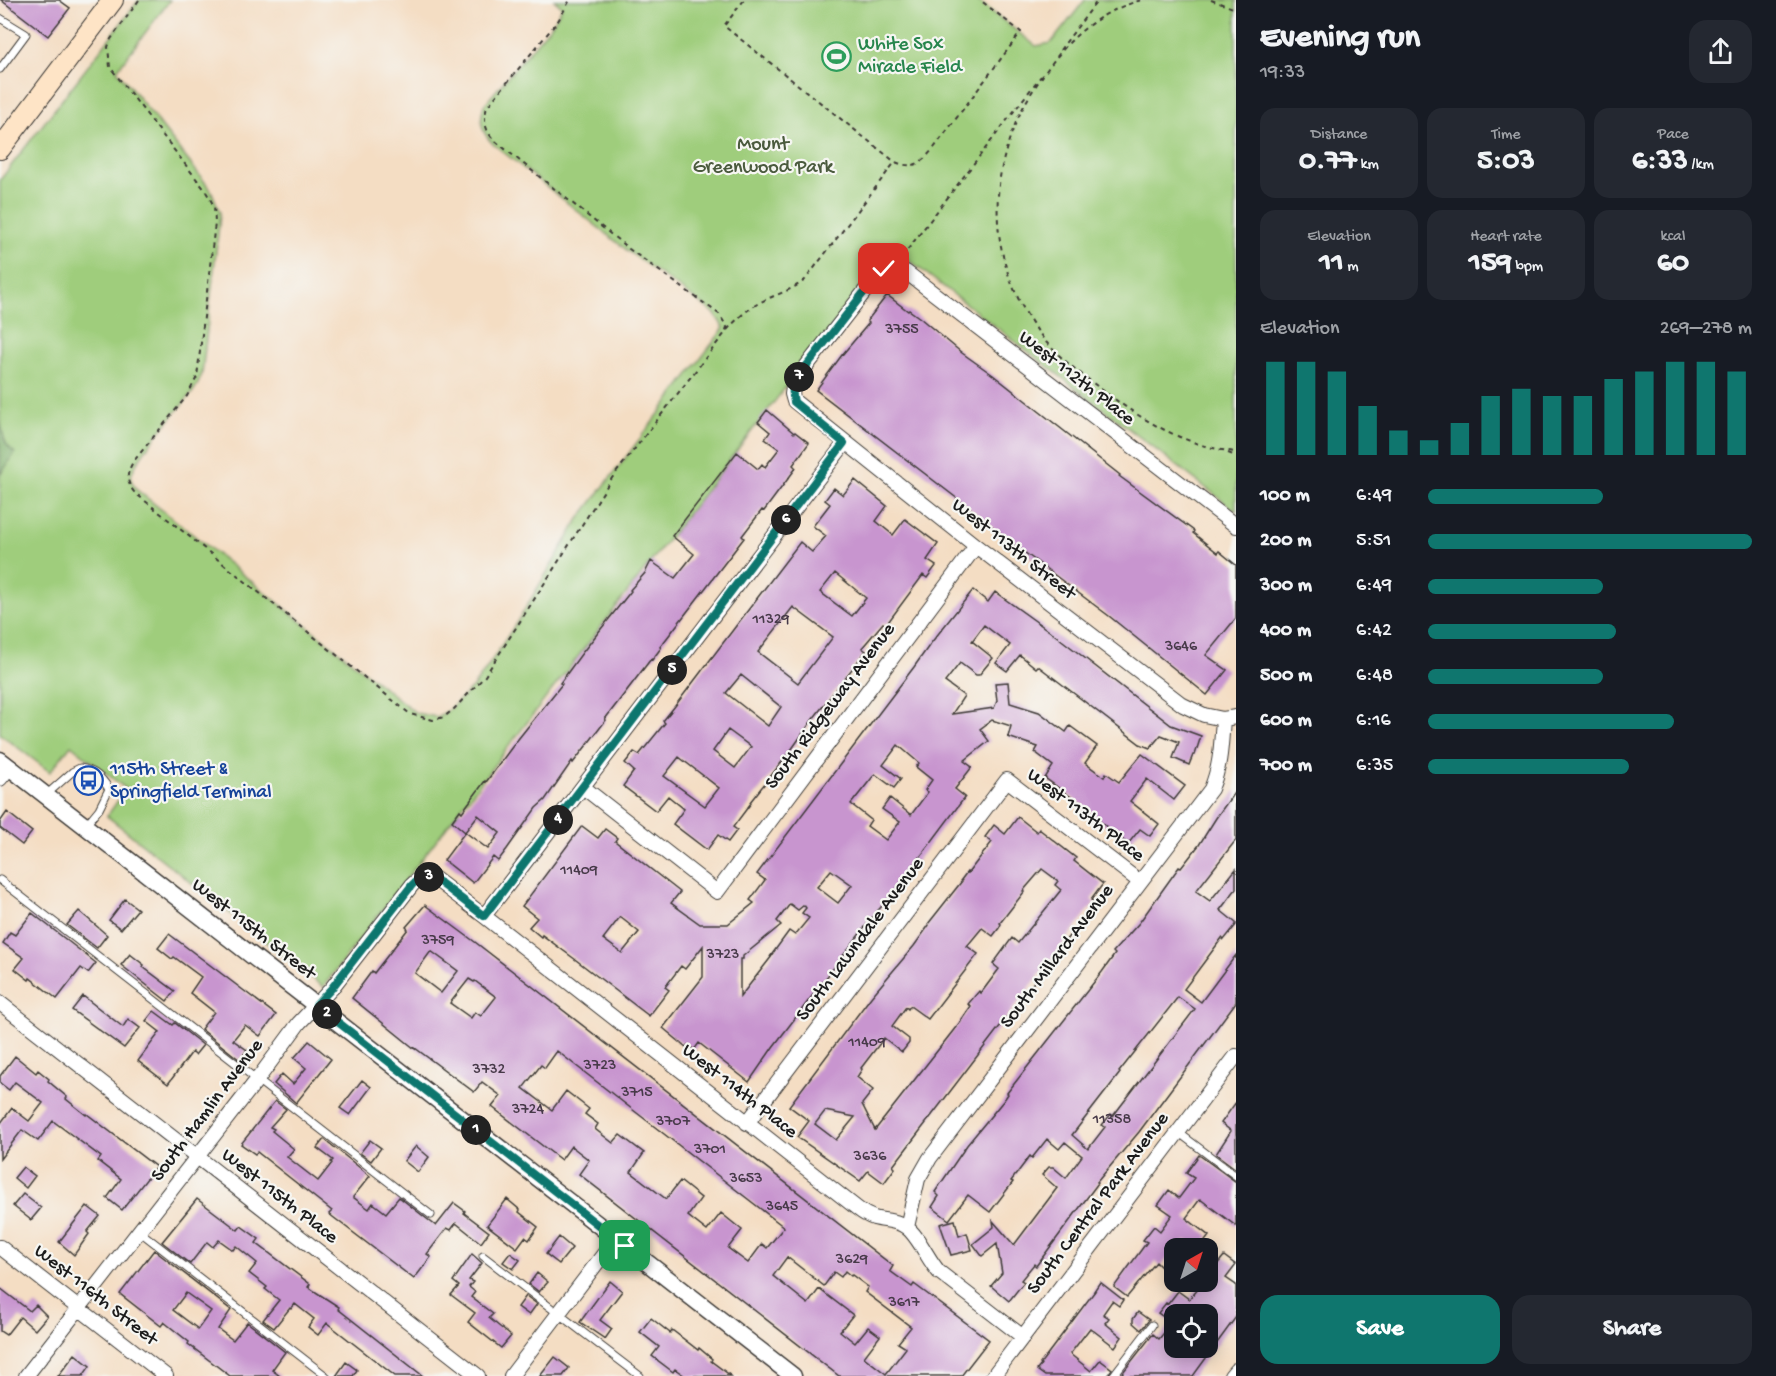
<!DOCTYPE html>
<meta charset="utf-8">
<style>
body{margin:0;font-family:"Gochi Hand",sans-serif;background:#242831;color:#f1f3f6;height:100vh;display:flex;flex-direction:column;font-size:22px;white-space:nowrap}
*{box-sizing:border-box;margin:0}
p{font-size:20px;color:#9ea1a6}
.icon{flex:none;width:33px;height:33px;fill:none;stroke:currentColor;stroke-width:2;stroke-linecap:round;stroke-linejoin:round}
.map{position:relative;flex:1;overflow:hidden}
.side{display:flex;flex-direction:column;background:#171b24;width:540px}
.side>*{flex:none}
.needle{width:39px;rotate:39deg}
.buttons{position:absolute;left:1164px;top:1238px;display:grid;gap:12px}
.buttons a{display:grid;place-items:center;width:54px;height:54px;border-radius:12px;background:#171b24;box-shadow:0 3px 15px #0003;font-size:30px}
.pin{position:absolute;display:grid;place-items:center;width:51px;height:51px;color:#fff;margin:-26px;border-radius:12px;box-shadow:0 3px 9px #0006}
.km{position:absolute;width:30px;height:30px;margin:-15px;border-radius:50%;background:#222;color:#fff;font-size:16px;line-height:30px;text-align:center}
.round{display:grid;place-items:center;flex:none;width:63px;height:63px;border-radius:18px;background:#242831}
.head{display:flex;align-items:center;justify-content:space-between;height:102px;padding:0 24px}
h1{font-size:33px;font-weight:700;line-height:45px}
.stats{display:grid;grid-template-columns:repeat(3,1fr);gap:9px;height:102px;padding:6px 24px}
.stats div{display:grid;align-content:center;border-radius:15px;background:#242831;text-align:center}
.stats b{font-size:30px;font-weight:700}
.stats small{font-size:16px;font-weight:400}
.stats p{font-size:16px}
.chart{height:168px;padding:12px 24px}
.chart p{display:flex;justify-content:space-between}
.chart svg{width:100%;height:108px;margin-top:6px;stroke:#0f766e;stroke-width:6}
.cta{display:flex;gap:12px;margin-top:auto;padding:12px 24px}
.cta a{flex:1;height:69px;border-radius:18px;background:#0f766e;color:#fff;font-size:24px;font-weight:700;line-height:69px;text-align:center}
.cta a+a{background:#242831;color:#f1f3f6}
ul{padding:0 24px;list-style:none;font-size:20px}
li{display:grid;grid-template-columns:96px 72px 1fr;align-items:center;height:45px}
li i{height:15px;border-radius:8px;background:#0f766e}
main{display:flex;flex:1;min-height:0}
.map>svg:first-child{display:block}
.green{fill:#9fcd7b;stroke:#5e744c;stroke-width:1.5}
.forest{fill:#7fb06b;stroke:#4e6644;stroke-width:1.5}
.building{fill:#c895cf;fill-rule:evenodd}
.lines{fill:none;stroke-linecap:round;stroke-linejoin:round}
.service-casing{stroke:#3c3935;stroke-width:9}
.minor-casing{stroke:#3c3935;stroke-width:16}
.tertiary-casing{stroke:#3c3935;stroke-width:19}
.secondary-casing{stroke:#3c3935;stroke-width:22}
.path{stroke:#3c3935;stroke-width:2;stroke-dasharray:4.5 4.5;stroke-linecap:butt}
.service{stroke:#fff;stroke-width:7}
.minor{stroke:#fff;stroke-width:14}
.tertiary{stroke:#fff;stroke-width:16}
.secondary{stroke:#fee4c6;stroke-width:20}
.route-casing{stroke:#fff;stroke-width:12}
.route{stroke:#0f766e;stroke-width:8}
.labels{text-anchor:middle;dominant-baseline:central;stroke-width:4.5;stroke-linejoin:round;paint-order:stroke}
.number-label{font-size:16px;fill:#473a49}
.leisure-label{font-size:20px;fill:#27864d;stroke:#f6f6f2;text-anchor:start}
.park-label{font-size:20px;fill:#4a5a3d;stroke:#f6f6f2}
.street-label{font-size:20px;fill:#1c1c1c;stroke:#f6f6f2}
.transit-label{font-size:20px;fill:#164399;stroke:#f6f6f2;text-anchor:start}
</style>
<main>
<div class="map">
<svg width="1236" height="1376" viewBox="0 0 1236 1376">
<rect width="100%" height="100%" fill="#f6f6f2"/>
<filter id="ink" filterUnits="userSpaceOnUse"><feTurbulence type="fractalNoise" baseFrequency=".0167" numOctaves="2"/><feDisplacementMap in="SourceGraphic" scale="12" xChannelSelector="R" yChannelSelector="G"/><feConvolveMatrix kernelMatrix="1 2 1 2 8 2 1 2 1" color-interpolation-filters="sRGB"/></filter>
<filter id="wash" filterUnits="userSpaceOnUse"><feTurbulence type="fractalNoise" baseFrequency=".008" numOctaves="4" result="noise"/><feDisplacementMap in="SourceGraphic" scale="24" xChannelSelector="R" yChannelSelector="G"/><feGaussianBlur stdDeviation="1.35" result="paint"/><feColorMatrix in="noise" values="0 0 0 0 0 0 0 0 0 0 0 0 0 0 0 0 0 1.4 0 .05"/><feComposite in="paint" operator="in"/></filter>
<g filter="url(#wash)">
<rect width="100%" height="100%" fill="#f4ddc3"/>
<path class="green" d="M139,0H170L117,70L211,190L220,212L219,225L202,374L198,384L192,393C180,408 131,462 131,478C131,482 135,487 137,490L416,713L436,717L446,712L473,687L487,668L522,614L579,519L724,328L714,313L629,252L492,143C481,131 479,121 484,105L553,23L562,7L554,0H977L1036,46L1051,43L1085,0H1236V511L893,248L323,987L107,816L126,789L71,745L50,772L0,734V180Z"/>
<path class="forest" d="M0,421C5,436 1,442 15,453L0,475Z"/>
<g id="blocks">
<path class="building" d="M1,0H59L70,8L48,36Z
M887,295L908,311L909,310L920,318L962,353L993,375L1120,475L1119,476L1194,531L1193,533L1218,553L1219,551L1236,565V618L1206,655L1227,670L1207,695L1109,616L1012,543L976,513L816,390L842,355L869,323L867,321Z
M767,410L794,433L795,432L809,443L793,465L796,468L764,511L762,510L742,536L744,538L660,647L661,648L652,660L651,659L605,719L606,720L573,763L572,761L545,800L536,808L507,849L498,861L493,857L473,883L444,860L465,832L488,849L500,833L478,815L465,832L452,821L460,810L462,812L485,781L486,782L515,743L562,684L560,683L582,653L631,591L630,590L645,573L651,561L675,578L694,554L672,536L737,452L758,469L762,464L765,467L779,449L765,439L770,432L758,422Z
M855,480L887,506L876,521L893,535L905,519L938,544L927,560L936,566L927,578L923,575L886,625L883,623L862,648L866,651L813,719L789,753L750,802L751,803L733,827L737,830L728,842L718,835L707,850L673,824L684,809L668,796L656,811L623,786L634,771L625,763L634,752L639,755L665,723L663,721L675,706L800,542L812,552L826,536L813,526L830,504L825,500L834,488L843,495ZM835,573L866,598L852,616L820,592ZM793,607L833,637L798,683L758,652ZM741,675L781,707L768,726L726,693ZM728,730L751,747L735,768L713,751ZM679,757L719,788L705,806L664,776Z
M973,590L988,602L995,592L1059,638L1171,725L1201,736L1195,755H1193L1189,765L1173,758L1179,742L1161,735L1150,748L1140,744L1059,682L1038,666L1036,668L1020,655L1007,671L996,663L1010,645L984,625L972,641L993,658L979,675H976L960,663L945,682L964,696L952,714L994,708L997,701L995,683L1008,682L1010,703L1039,712L1066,732L1070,726L1097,746L1085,763L1104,777L1106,773L1119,782L1142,754L1185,786L1174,800L1147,779L1130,801L1159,824L1150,836L1140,829L1128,844L1092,815L1093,813L1045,778L1053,766L1035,752L1038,747L1008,737L1011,726L992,720L980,729L989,741L964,761L972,767L955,789L965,797L894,892L875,914L773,1047L749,1082L699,1043L694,1050L688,1045L686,1047L663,1028L703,977V946L685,969L681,966L665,987L669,990L649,1016L576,960L542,935L541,937L529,927L537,918L522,906L582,826L598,838L605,829L617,838L615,841L680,892L671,903L700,924H728L754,903L750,900L765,880L757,874L914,667L931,643ZM898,745L919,763L916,767L932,780L925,790L928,792L911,815L890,798L882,809L900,822L886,840L867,826L871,820L851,804L875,774L894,788L901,779L883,765ZM831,870L852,885L838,903L817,887ZM790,904L798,910L804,905L806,908L802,913L809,918L795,935L789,931L770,957L772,956L740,997V959H743V956L781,925L777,921ZM620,917L639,932L622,953L603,939Z
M1236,790V840L1196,891L1210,901L1236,869V889L1220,910L1236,923V925L1224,940L1222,938L1184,989L1201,1002L1236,955V1002L1139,1132L1097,1182L1098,1183L1036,1266L1034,1264L1021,1280L1024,1282L1009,1301L991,1286L1002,1273L997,1244L982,1256L973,1244L994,1227L993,1221L1014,1245L1057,1188L1042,1175L1049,1167H1053L1066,1178L1082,1156L1065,1142L1059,1149L1047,1139L1032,1158L1030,1156L1011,1181L1013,1182L990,1212L968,1195L949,1220L932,1207L939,1196L935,1192L967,1145L1004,1100L1008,1094L1007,1093L1021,1075L1102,972L1115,954L1113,952L1139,923L1179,867L1181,868L1199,845L1216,818ZM1178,997L1195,1009L1113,1116L1111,1114L1102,1125L1105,1127L1088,1149L1072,1135L1120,1073L1119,1072Z
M7,812L32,832L22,845L0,828V822Z
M1018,817L1037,832L1039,829L1076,858L1074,861L1103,884L1091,900L1095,902L926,1123L893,1166L895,1168L884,1183L868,1171L860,1181L797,1137L809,1121L789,1106L871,997L914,946L929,925L928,924L962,881L961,880L967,872L968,873L992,842L985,837L994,825L1005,834ZM1042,869L1058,881L1055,885L1061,890L1018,943L1012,938L993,964L999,969L981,993L979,991L968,1004L971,1006L960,1022L875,1130L862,1104L873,1090L857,1077L862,1069L861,1068L884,1038L902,1052L909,1043V1039L892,1026L906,1007L908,1009L910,1006L928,1019L978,954L967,946L982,928L993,936L999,928L1001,924L1000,923L1024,892L1023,891ZM825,1111L855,1117L836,1140L815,1124Z
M125,899L138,909L121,929L109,920Z
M425,905L475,942L893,1266L890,1271L912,1287L914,1284L989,1340L961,1376H839L579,1174L589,1160L571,1146L561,1160L492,1107L501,1096L482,1082L474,1092L415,1048V1049L352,998L372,971L374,973L408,929L406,927ZM431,951L458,971L441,993L415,973ZM469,979L474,982L475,981L496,997L481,1016L475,1012L471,1018L450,1003ZM557,1051L784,1227L767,1248L762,1244L748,1263L728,1248L742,1230L721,1213L707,1231L688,1216L701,1198L690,1189L680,1181L666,1199L631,1172L644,1153L620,1135L613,1143L595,1129L598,1124L585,1114L589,1109L566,1091L552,1110L523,1088L541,1065L545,1068ZM787,1257L824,1286L834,1272L841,1277L845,1271L851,1276L852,1275L868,1287L865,1292L911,1327L898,1343L906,1348L886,1374L864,1357L880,1336L868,1327L855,1343L840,1331L853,1315L819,1289L808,1304L773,1276Z
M79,911L107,935L97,948L67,925Z
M32,913L96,963L88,973L81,968L57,999L30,978L29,980L15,969L24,958L3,943L10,932L15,935Z
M169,934L276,1015L260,1036L245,1025L233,1040L247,1050L240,1060L201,1029L214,1012L190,993L201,977L174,957L172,959L158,948Z
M130,954L144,965L143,967L175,991L167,1001L121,965Z
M83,996L123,1027L128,1019L140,1028L124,1048L72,1010Z
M154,1011L173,1025L175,1023L203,1045L195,1055L192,1052L168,1084L138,1061L160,1032L146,1021Z
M309,1041L331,1059L296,1103L274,1084L282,1074L293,1084L306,1068L294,1058Z
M15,1056L36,1073L38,1070L49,1079L48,1081L67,1097L66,1099L86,1115L87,1114L156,1167L122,1210L107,1198L121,1179L98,1161L101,1157L53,1121L38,1141L22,1130L0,1159V1124L12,1108L29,1121L43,1103L15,1082L9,1090L0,1083V1076Z
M362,1080L371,1087L350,1115L340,1108Z
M275,1101L286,1109L270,1127L274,1129L272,1131L294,1149L287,1157L318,1181L332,1163L331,1162L333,1160L317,1148L324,1139L370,1176L353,1197L369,1209L373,1203L386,1213L399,1197L436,1226L454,1203L465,1211L464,1213L489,1232L481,1243L456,1223L451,1230L447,1228L427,1254L431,1257L414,1279L329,1214L332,1211L257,1152L255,1154L241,1144Z
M1236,1102V1169L1216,1154L1231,1131L1221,1123Z
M370,1140L381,1148L371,1161L360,1153Z
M416,1146L429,1157L418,1172L404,1161Z
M1199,1155L1236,1182V1226L1200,1199L1186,1218L1209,1236L1200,1248H1196L1186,1240L1179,1248H1174V1254L1170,1260L1168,1258L1161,1267L1156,1262L1127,1297L1114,1287L1147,1242L1143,1240L1154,1226L1160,1231L1172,1215L1158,1205L1169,1190L1179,1198L1194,1178L1186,1173Z
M23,1167L35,1176L26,1188L14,1178Z
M23,1194L41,1208L31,1220L13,1206Z
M197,1199L238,1230L241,1226L259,1239L256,1243L310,1284L308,1287L339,1307L338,1309L423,1376H395L327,1323L318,1335L308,1327L314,1319L295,1304L291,1309L290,1308L274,1328L263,1320L279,1300L265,1289L267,1287L249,1273L257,1263L236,1246L233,1250L219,1240L213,1247L207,1242L190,1264L162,1242Z
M507,1199L520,1210L519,1212L538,1227L529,1240L525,1237L517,1248L487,1225Z
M87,1206L100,1216L87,1232L89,1234L74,1255L59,1242Z
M955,1220L959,1236L967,1233L972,1250L951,1255L940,1224Z
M559,1237L572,1248L559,1264L546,1254Z
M154,1250L231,1310L218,1329L233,1340L247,1322L285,1352L272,1370L280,1376H230L188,1344L189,1342L164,1322L161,1326L120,1294ZM186,1293L211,1311L198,1329L173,1310Z
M510,1253L520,1260L513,1269L503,1262Z
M472,1254L482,1263L469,1280L473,1282L469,1287L475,1292L471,1297L493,1314L489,1318L511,1336L501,1348L468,1322L475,1313L451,1295L459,1286L453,1281Z
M1224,1256L1236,1265L1226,1278L1236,1285V1317L1193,1376H1120L1153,1334L1159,1339L1172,1323L1158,1313L1166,1303L1168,1304L1178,1291L1189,1299L1204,1281H1208V1276ZM1182,1307L1192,1314H1208V1347H1174V1314H1176Z
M537,1273L548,1282L539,1292L529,1284Z
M610,1281L622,1291L600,1320L612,1329L605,1339L580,1322Z
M1100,1282L1123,1300L1119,1306L1112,1301L1103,1314L1109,1318L1105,1323L1122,1337L1115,1347L1090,1328L1070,1354L1091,1371L1100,1360L1112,1369L1107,1376H1045L1037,1370L1041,1365L1040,1364L1095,1291H1094Z
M0,1288L30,1311L36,1305L47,1316L35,1330L20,1317L6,1335L0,1331Z
M526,1296L537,1304L529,1315L518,1307Z
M1138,1312L1149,1320L1141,1330L1133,1323V1319Z
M651,1318L670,1333L672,1330L698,1350L699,1348L712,1359L711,1361L731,1376H685L675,1369L673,1372L652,1356L659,1347L640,1332Z
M75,1354L90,1366L83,1376H58Z
M555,1357L569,1368L563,1376H540Z
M346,1362L357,1370L353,1376H336Z"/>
</g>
</g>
<g filter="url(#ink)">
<use href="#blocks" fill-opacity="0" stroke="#3c3935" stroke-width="1.5"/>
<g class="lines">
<defs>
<path id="service" d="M0,18L26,34L0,69
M46,795L72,772L80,768C95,771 101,777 109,789L99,809L85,826
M0,880L431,1215
M1178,1132L1236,1176
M139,1231L326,1376
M483,1256L640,1376
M1113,1376L1152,1325"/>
<path id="minor" d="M1223,719L1204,715L1183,705L976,546L794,401L792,394L794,382L879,273C889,266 895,267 906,272L1236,526
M0,779L10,767
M583,787L717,892L976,546
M484,916L845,443
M0,1003L478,1376
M747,1123L1007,780L1140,882
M907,1227L918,1179L930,1158L1211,789C1221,765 1221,745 1223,719L1236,717
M0,1247L166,1376
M26,1376L257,1080L299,1023L331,989L412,885C419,878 424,875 434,878L484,916L858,1209C863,1213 868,1216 874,1218C885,1221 897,1220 906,1227C918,1235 928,1260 939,1272L1023,1337
M511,1376L616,1238
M993,1376L1236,1056
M1231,1376L1236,1370"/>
<path id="tertiary" d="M0,760L793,1376"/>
<path id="secondary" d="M0,149L113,0"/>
</defs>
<use href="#service" class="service-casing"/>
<use href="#minor" class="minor-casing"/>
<use href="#tertiary" class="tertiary-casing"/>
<use href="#secondary" class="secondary-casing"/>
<path class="path" d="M139,0L111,39L108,47L110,67L205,190L214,206L215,223L197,377L187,396L133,462C126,474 126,481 134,492L410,714L433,720L444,717L454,709L485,676L612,478L725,333L727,327L719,314L629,249L494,140C485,130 483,121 487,107L558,21L570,0
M744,0L724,26L895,162C915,170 921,163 934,148L1021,32L980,0
M1141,0C1091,15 1066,41 1037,84C983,165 983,264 1046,342C1063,361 1085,377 1105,392C1143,421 1188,447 1236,452
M1211,0L1236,9
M1060,50L1098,0
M902,257L1041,76
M727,330C737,319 747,309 761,302C776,294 791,291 805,280L895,162
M1228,453L1236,456"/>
<use href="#service" class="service"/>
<use href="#minor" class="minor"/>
<use href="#tertiary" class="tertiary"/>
<use href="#secondary" class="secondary"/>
</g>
</g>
<g class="lines" filter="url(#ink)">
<defs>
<path id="route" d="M625,1246L316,1005L331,989L412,885C419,878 424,875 434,878L484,916L844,443L794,402C792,394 792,389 794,382L879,273L884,269"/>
</defs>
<use href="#route" class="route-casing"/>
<use href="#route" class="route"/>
</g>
<defs>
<symbol id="stadium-ring" viewBox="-11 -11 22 22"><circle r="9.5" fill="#f6f6f2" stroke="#2e9e5b" stroke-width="1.5"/><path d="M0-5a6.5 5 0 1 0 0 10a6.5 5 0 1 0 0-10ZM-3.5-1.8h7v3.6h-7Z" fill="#2e9e5b"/></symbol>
<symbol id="bus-ring" viewBox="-11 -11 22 22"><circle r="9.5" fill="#f6f6f2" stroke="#1a4fb4" stroke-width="1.5"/><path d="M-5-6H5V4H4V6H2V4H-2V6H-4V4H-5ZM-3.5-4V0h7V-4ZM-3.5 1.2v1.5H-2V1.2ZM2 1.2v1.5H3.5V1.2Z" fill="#1a4fb4"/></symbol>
</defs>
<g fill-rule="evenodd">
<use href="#stadium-ring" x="820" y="40" width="33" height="33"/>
<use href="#bus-ring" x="72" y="764" width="33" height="33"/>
</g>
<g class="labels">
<g class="number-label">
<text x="902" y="330">3755</text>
<text x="771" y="620">11329</text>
<text x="1181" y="647">3646</text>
<text x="579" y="871">11409</text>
<text x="438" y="941">3759</text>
<text x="723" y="955">3723</text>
<text x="867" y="1043">11409</text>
<text x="600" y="1066">3723</text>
<text x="489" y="1070">3732</text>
<text x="637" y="1093">3715</text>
<text x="528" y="1110">3724</text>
<text x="1112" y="1120">11358</text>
<text x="673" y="1122">3707</text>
<text x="710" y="1150">3701</text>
<text x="870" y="1157">3636</text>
<text x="746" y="1179">3653</text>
<text x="782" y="1207">3645</text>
<text x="852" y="1260">3629</text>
<text x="904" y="1303">3617</text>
</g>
<g class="leisure-label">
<text x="858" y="45">White Sox<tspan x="858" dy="23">Miracle Field</tspan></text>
</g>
<g class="park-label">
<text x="763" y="145">Mount<tspan x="763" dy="23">Greenwood Park</tspan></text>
</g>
<g class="street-label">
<text transform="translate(1076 379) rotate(38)">West 112th Place</text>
<text transform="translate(1013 550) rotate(38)">West 113th Street</text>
<text transform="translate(831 707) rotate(-53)">South Ridgeway Avenue</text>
<text transform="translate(1085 816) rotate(37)">West 113th Place</text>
<text transform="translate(253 930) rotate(38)">West 115th Street</text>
<text transform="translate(861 940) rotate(-53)">South Lawndale Avenue</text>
<text transform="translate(1058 957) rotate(-53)">South Millard Avenue</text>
<text transform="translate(739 1092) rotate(38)">West 114th Place</text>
<text transform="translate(208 1111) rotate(-53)">South Hamlin Avenue</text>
<text transform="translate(279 1197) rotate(38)">West 115th Place</text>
<text transform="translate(1099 1204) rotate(-53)">South Central Park Avenue</text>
<text transform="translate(95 1296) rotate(38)">West 116th Street</text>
</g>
<g class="transit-label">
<text x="110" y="770">115th Street &amp;<tspan x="110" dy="23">Springfield Terminal</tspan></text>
</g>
</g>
</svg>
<div class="buttons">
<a><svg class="needle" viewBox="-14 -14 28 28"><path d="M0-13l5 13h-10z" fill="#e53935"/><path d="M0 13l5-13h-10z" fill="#9ea1a6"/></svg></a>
<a><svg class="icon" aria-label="locate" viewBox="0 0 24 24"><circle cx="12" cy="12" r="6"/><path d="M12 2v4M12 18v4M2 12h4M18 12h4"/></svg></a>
</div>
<div class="pin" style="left:625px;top:1246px;background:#1e9e55"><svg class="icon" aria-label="arrive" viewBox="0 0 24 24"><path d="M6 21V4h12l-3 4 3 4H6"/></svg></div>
<div class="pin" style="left:884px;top:269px;background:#d93025"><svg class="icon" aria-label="check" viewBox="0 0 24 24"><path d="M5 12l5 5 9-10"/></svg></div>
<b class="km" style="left:476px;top:1130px">1</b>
<b class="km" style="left:327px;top:1014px">2</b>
<b class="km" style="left:429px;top:877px">3</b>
<b class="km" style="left:558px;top:820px">4</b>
<b class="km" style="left:672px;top:670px">5</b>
<b class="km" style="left:786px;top:520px">6</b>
<b class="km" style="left:799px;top:377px">7</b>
</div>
<section class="side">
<div class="head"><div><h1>Evening run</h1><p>19:33</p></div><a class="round"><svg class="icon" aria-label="share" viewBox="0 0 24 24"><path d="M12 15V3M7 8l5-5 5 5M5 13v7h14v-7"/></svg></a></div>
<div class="stats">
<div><p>Distance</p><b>0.77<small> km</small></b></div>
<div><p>Time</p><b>5:03</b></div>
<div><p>Pace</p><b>6:33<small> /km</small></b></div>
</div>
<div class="stats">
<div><p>Elevation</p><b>11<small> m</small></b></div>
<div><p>Heart rate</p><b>159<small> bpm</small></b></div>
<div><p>kcal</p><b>60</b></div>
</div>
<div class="chart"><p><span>Elevation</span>269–278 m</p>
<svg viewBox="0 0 160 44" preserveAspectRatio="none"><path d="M5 44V6M15 44V6M25 44V10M35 44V24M45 44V34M55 44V38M65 44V31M75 44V20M85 44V17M95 44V20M105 44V20M115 44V13M125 44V10M135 44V6M145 44V6M155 44V10"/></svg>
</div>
<ul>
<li><b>100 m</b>6:49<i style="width:54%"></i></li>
<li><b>200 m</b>5:51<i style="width:100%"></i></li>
<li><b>300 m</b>6:49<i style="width:54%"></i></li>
<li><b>400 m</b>6:42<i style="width:58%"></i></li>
<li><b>500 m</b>6:48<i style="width:54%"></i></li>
<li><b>600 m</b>6:16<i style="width:76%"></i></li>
<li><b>700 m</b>6:35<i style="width:62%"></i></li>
</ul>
<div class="cta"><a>Save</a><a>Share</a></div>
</section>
</main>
